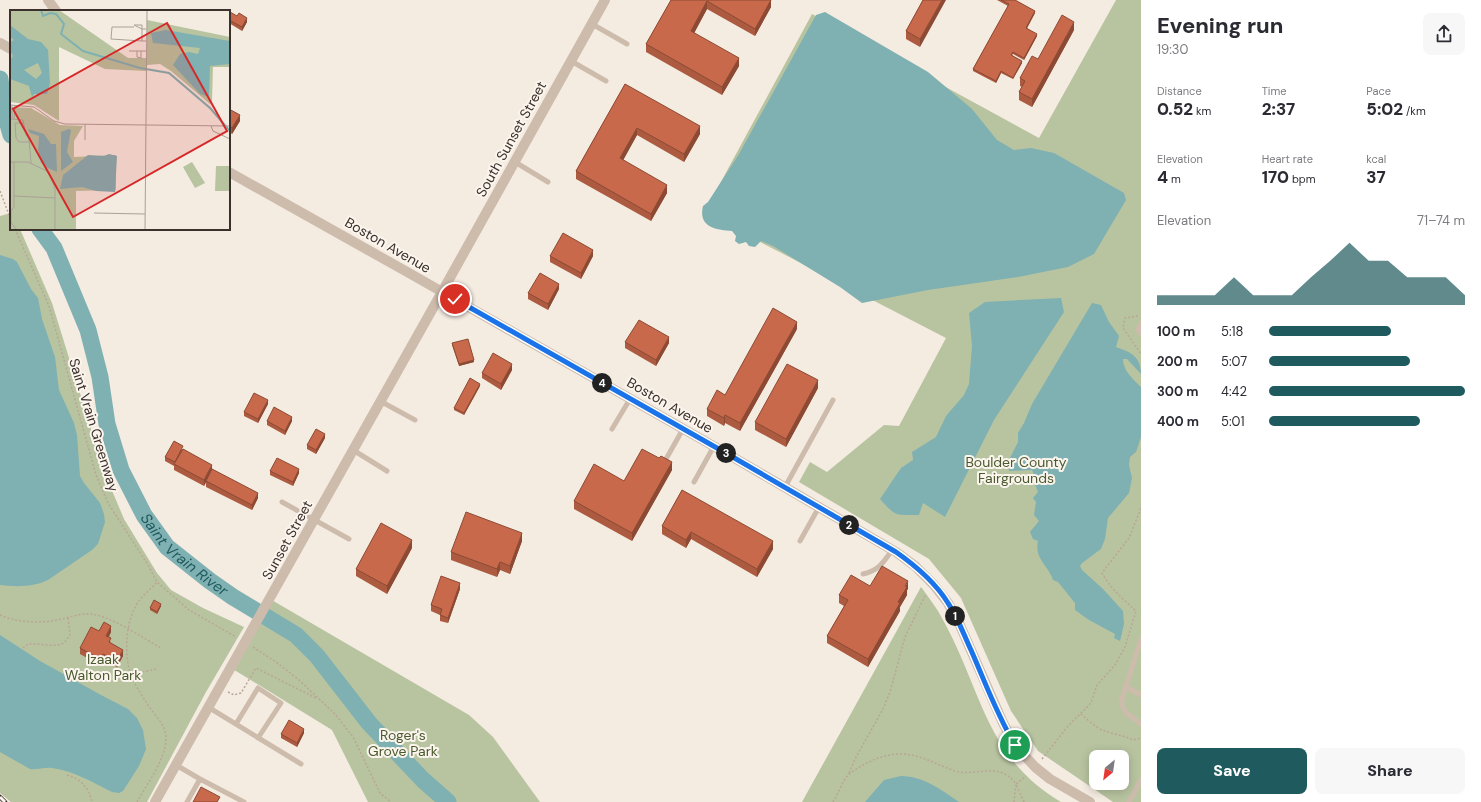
<!DOCTYPE html>
<meta charset="utf-8">
<style>
body{margin:0;font-family:"DM Sans",sans-serif;background:#f7f7f7;color:#2b2b33;height:100vh;display:flex;flex-direction:column;font-size:15px;white-space:nowrap}
*{box-sizing:border-box;margin:0}
p{font-size:13px;color:#7c7c81}
.icon{flex:none;width:22px;height:22px;fill:none;stroke:currentColor;stroke-width:2;stroke-linecap:round;stroke-linejoin:round}
.map{position:relative;flex:1;overflow:hidden}
.panel{display:flex;flex-direction:column;background:#fff;width:340px}
.panel>*{flex:none}
.needle{width:26px;rotate:209deg}
.buttons{position:absolute;left:1089px;top:750px;display:grid;gap:8px}
.buttons a{display:grid;place-items:center;width:40px;height:40px;border-radius:8px;background:#fff;box-shadow:0 2px 10px #0003;font-size:20px}
.pin{position:absolute;display:grid;place-items:center;width:34px;height:34px;color:#fff;margin:-17px;border:2px solid #fff;border-radius:50%;box-shadow:0 1px 4px #0007}
.km{position:absolute;width:20px;height:20px;margin:-10px;border-radius:50%;background:#222;color:#fff;font-size:11px;line-height:20px;text-align:center}
.round{display:grid;place-items:center;flex:none;width:42px;height:42px;border-radius:8px;background:#f7f7f7}
.headline{display:flex;align-items:center;justify-content:space-between;height:68px;padding:0 16px}
h1{font-size:22px;font-weight:800;line-height:30px}
.stats{display:grid;grid-template-columns:repeat(3,1fr);gap:6px;height:68px;padding:4px 16px}
.stats div{display:grid;align-content:center}
.stats b{font-size:17px;font-weight:800}
.stats small{font-size:11px;font-weight:400}
.stats p{font-size:11px}
.chart{height:112px;padding:8px 16px}
.chart p{display:flex;justify-content:space-between}
.chart svg{width:100%;height:72px;margin-top:4px;fill:#1f5a5e;opacity:.7}
.action{display:flex;gap:8px;margin-top:auto;padding:8px 16px}
.action a{flex:1;height:46px;border-radius:8px;background:#1f5a5e;color:#fff;font-size:16px;font-weight:800;line-height:46px;text-align:center}
.action a+a{background:#f7f7f7;color:#2b2b33}
ul{padding:0 16px;list-style:none;font-size:13px}
li{display:grid;grid-template-columns:64px 48px 1fr;align-items:center;height:30px}
li i{height:10px;border-radius:5px;background:#1f5a5e}
main{display:flex;flex:1;min-height:0}
.map>svg:first-child{display:block}
.green{fill:#b8c4a0;fill-rule:evenodd}
.water{fill:#7fb0b2}
.lines{fill:none;stroke-linecap:round;stroke-linejoin:round}
.river{stroke:#7fb0b2;stroke-width:17}
.path{stroke:#b9a596;stroke-width:1.5;stroke-dasharray:2 2;stroke-linecap:butt}
.service{stroke:#cdbbac;stroke-width:5}
.minor{stroke:#cdbbac;stroke-width:10}
.tertiary{stroke:#cdbbac;stroke-width:10}
.rail-casing{stroke:#3b302b;stroke-width:4.5}
.rail{stroke:#fbf5ee;stroke-width:3;stroke-dasharray:9;stroke-linecap:butt}
.wall{fill:#ac5a40}
.shaded-wall{fill:#8c4a34}
.building{fill:#c8694b;stroke:#8c4a34}
.route-casing{stroke:#fff;stroke-width:8}
.route{stroke:#1a73e8;stroke-width:5}
.labels{text-anchor:middle;dominant-baseline:central;stroke-width:4;stroke-linejoin:round;paint-order:stroke}
.street-label{font-size:14px;fill:#3b302b;stroke:#fbf5ee}
.park-label{font-size:14px;fill:#4a5a2e;stroke:#fbf5ee}
.water-label{font-size:15px;font-style:italic;fill:#1f5a5e;stroke:#fbf5ee}
.inset-river{fill:none;stroke:#7fb0b2;stroke-width:2}
.inset-road{fill:none;stroke:#aaa098;stroke-width:1}
.view{fill:#d62828;fill-opacity:0.15;stroke:#d62828;stroke-width:2}
.inset-edge{fill:none;stroke:#3b302b;stroke-width:2}
</style>
<main>
<div class="map">
<svg width="1141" height="802" viewBox="0 0 1141 802">
<rect width="100%" height="100%" fill="#f4ebe1"/>
<path class="green" d="M1116,0H1141V802H1113L1038,751L1011,711L961,598L929,559L799,482L810,462L827,472L884,425L899,426L946,338L704,213L812,14L1039,138ZM1096,757H1122V783H1096Z
M11,213V229H20L52,303L105,474L124,519L157,573L171,590L203,608L244,627L206,692L147,802H11L0,793V216Z
M921,587C929,598 937,608 943,620C982,690 985,757 1061,802H802Z
M270,599L469,715L493,737L540,802H368L332,730L231,668Z"/>
<path class="water" d="M825,12L928,72L972,109L997,140L1014,150L1031,148L1054,153L1124,193L1126,200L1094,254L1068,267L1018,277L928,290L862,303L840,287L773,246L761,241L755,247L749,246L746,242L739,244L735,241L736,236L732,231C715,230 698,227 703,206L708,202L739,154L816,15Z
M0,255L13,259L17,262L31,289L38,298L42,319L55,357L59,390L74,423L77,435L80,476L84,483L100,503L104,514L105,522L98,544L92,550L48,580C33,587 17,587 0,585Z
M1061,298L1064,312L994,420L945,517L923,503L919,515C895,515 896,517 880,499L901,468L913,460L912,452L936,437L946,416L964,395L969,384L972,346L969,313L985,302Z
M1092,303L1101,305L1109,322L1119,336L1116,347C1131,352 1141,357 1141,374L1127,359H1123C1123,371 1133,379 1141,387V437L1136,452L1130,457L1129,465L1132,478L1129,493L1108,518L1105,539L1101,549L1082,563L1080,566L1082,570L1103,589L1123,611L1124,624L1120,641L1114,638L1115,634L1089,620L1075,610V603L1058,582L1053,580C1048,565 1034,559 1038,541L1033,539L1030,532L1039,521L1034,515L1036,502L1033,498L1038,492L1035,484L1036,479L1032,470L1009,471L1008,462L1018,442V433L1024,423L1032,404Z
M0,635L40,661L101,695L128,709L137,718L143,730L146,749L139,766L123,791L119,793L112,792C92,782 74,771 52,768C44,767 37,770 30,769L0,752Z
M901,776C923,776 942,790 959,802H865L884,780Z"/>
<g class="lines">
<g class="river">
<path d="M0,79L4,110L11,135"/>
<path id="s1" d="M40,229L54,248L88,330L100,377L107,424L121,470L144,515L167,547L210,581L233,597L296,635L317,656L369,723L423,780L448,802"/>
</g>
<path class="path" d="M0,191L11,220
M15,229L49,306L96,475L108,503L148,565L157,582L189,610L236,637
M1138,316L1125,318L1123,328L1141,354
M0,615C16,622 35,623 52,621C65,619 78,613 91,614C111,616 143,638 161,648
M253,647L276,662L299,680L335,714L353,737L380,793L391,802
M23,648L28,644C40,643 53,648 64,643L70,635L68,617
M113,671L117,675L122,677L156,669
M228,692L234,695L241,693L256,668L316,698
M1081,714C1087,719 1094,726 1102,730C1112,734 1123,735 1133,740L1141,738
M1042,759L1068,726L1091,703L1097,685L1115,665L1125,647L1136,611C1124,600 1109,587 1102,573L1129,538L1141,508
M849,773L855,759L883,709L890,692L905,637L926,594
M67,775C81,779 89,788 92,802
M137,802C147,784 167,758 166,736C165,724 152,712 146,702C141,694 135,685 131,676C124,654 125,622 138,602C143,595 151,589 157,582
M833,802C838,794 842,782 848,775C851,772 857,769 861,766C879,756 898,750 919,757C933,761 946,769 959,772C981,775 1000,762 1016,784L1014,802
M1024,802L1016,784L1026,776"/>
<path class="service" d="M592,24L627,44
M571,61L606,81
M515,162L548,182
M1141,323L1138,330L1141,334
M380,401L415,420
M612,429L630,399
M353,450L387,471
M666,459L683,429
M694,482L714,446
M785,487L833,400
M282,502L349,539
M800,541L819,507
M863,574C879,570 883,563 892,550
M1141,639L1121,702L1126,713L1141,724
M1126,687L1141,695
M208,707L301,764
M236,724L258,688L281,703L258,738
M176,765L200,779L187,802
M200,779L244,802
M1129,802L1141,780"/>
<path class="minor" d="M48,0L56,11
M155,802L442,292"/>
<path class="tertiary" d="M0,43L11,49
M229,172L409,273L731,456L896,552L915,566L933,584L948,603L959,623L1003,723L1015,745L1035,767L1050,779L1090,802
M442,292L605,0"/>
<defs>
<path id="rail" d="M0,797L5,802"/>
</defs>
<use href="#rail" class="rail-casing"/>
<use href="#rail" class="rail"/>
</g>
<path class="wall" d="M671,0H771V7L755,36L707,9L694,33L739,66L722,95L646,52V44Z
M923,0L920,47L906,39V31Z
M997,0H1015L1035,13L1027,28L1037,36L1024,60L1013,54L1012,55L1022,63L1013,79L1001,73L996,83L973,71V69L1008,6Z
M229,13L247,22L242,31L229,23Z
M1074,30L1032,107L1019,100V92L1022,87L1020,86V78L1038,59Z
M625,84L700,134L684,162L637,135L623,160L667,193L651,221L576,179V171Z
M229,109L240,121L232,134L229,132Z
M550,256H593L581,279L550,262Z
M559,289L548,310L528,299V293Z
M797,329L740,431L725,423L724,426L707,416V409L725,395Z
M625,342L669,343L656,366L625,348Z
M452,343L474,362L459,366L452,345Z
M512,370L501,390L482,378V373Z
M480,386L464,415L454,410V408Z
M818,388L786,447L755,430V422Z
M268,404L258,423L244,416V412Z
M267,421H292L285,435L267,425Z
M325,438L316,454L307,449V445Z
M183,449L212,469L258,498L252,510L206,487V482L204,486L174,470V466L165,461V457Z
M659,458L672,470L632,541L574,509V501L624,481Z
M270,471L299,473L293,486L270,475Z
M682,490L773,549L757,577L691,539L686,548L662,534V526Z
M522,541L510,574L500,570L497,577L451,560V552Z
M412,548L387,594L356,576V569Z
M870,586L908,589L907,590V595L900,607V611L868,667L827,643V636L844,606L839,603V595Z
M460,589L448,623L440,621V615L431,611V605Z
M161,606L157,614L150,610V608Z
M99,631L111,632L109,637L111,644L123,656L117,667L103,660L100,665L80,654V648Z
M304,733L297,747L281,738V734Z"/>
<path class="shaded-wall" d="M771,0V7L755,36V29Z
M942,0H946L920,47V39Z
M707,1V9L691,39V31Z
M1035,11V13L1026,30V28Z
M247,18V22L242,31V27Z
M1074,22V30L1032,107V99Z
M1037,34V36L1024,60V58Z
M739,58V66L722,95V87Z
M1022,61V63L1013,79V78Z
M1001,71V73L996,83V81Z
M240,115V121L232,134V128Z
M700,126V134L684,162V154Z
M637,128V135L620,166V158Z
M667,185V193L651,221V214Z
M593,250V256L581,279V273Z
M559,284V289L548,310V304Z
M797,322V329L740,431V423Z
M669,337V343L656,366V360Z
M474,360V362L459,366V364Z
M512,364V370L501,390V384Z
M818,380V388L786,447V439Z
M480,384V386L464,415V413Z
M268,400V404L258,423V419Z
M725,415V423L724,426V418Z
M292,417V421L285,435V431Z
M325,434V438L316,454V450Z
M672,462V470L632,541V533Z
M212,465V471L204,486V480Z
M299,469V473L293,486V482Z
M258,493V498L252,510V505Z
M691,532V539L686,548V540Z
M522,533V541L510,574V566Z
M412,540V548L387,594V586Z
M773,541V549L757,577V569Z
M500,562V570L497,577V569Z
M908,581V589L907,590V595L900,607V611L868,667V659L898,602Z
M460,583V589L448,623V618Z
M161,604V606L157,614V612Z
M111,626V632L106,641V636Z
M123,650V656L117,667V661Z
M103,654V660L100,665V659Z
M304,729V733L297,747V743Z"/>
<path class="building" d="M671,0H771L755,29L707,1L691,31L739,58L722,87L646,44Z
M923,0H942L920,39L906,31Z
M1001,0H1015L1035,11L1026,28L1037,34L1024,58L1013,52L1011,55L1022,61L1013,78L1001,71L996,81L973,69L1009,4Z
M230,12L237,16L239,13L247,18L242,27L229,20V13Z
M1062,15L1074,22L1032,99L1019,92L1025,81L1020,78L1032,56L1038,59Z
M625,84L700,126L684,154L637,128L620,158L667,185L651,214L576,171Z
M229,109L240,115L232,128L229,126Z
M563,233L593,250L581,273L550,256Z
M540,273L559,284L548,304L528,293Z
M773,308L797,322L740,423L725,415L724,418L707,409L717,390L725,395Z
M639,320L669,337L656,360L625,342Z
M468,339L474,360L459,364L452,343Z
M493,353L512,364L501,384L482,373Z
M787,364L818,380L786,439L755,422Z
M470,378L480,384L464,413L454,408Z
M254,393L268,400L258,419L244,412Z
M274,407L292,417L285,431L267,421Z
M316,429L325,434L316,450L307,445Z
M174,441L183,446L175,462L165,457Z
M183,449L212,465L204,480L174,464Z
M642,449L659,458L661,456L672,462L632,533L574,501L594,464L624,481Z
M277,458L299,469L293,482L270,471Z
M212,469L258,493L252,505L206,481Z
M682,490L773,541L757,569L691,532L686,540L662,526Z
M466,512L522,533L510,566L500,562L497,569L451,552Z
M381,523L412,540L387,586L356,569Z
M882,566L908,581L905,586L907,587L898,602L900,603L868,659L827,636L848,600L839,595L851,575L870,586Z
M441,576L460,583L448,618L440,615L442,609L431,605Z
M154,600L161,604L157,612L150,608Z
M104,622L111,626L106,636L111,638L109,642L123,650L117,661L103,654L100,659L80,648L91,627L99,631Z
M289,720L304,729L297,743L281,734Z
M201,787L220,797L217,802H193Z"/>
<g class="lines">
<defs>
<path id="route" d="M455,299L731,456L896,552C916,566 935,582 948,603C958,618 964,635 971,650C985,682 997,715 1015,745"/>
</defs>
<use href="#route" class="route-casing"/>
<use href="#route" class="route"/>
</g>
<g class="labels">
<g class="street-label">
<text transform="translate(511 139) rotate(-61)">South Sunset Street</text>
<text transform="translate(388 245) rotate(30)">Boston Avenue</text>
<text transform="translate(670 405) rotate(30)">Boston Avenue</text>
<text transform="translate(94 425) rotate(73)">Saint Vrain Greenway</text>
<text transform="translate(287 540) rotate(-61)">Sunset Street</text>
</g>
<g class="park-label">
<text x="1016" y="462">Boulder County<tspan x="1016" dy="16">Fairgrounds</tspan></text>
<text x="103" y="659">Izaak<tspan x="103" dy="16">Walton Park</tspan></text>
<text x="403" y="735">Roger's<tspan x="403" dy="16">Grove Park</tspan></text>
</g>
<g class="water-label">
<text stroke="none"><textPath href="#s1" startOffset="364">Saint Vrain River</textPath></text>
</g>
</g>
<g transform="translate(10 10)">
<rect width="220" height="220" fill="#f4ebe1"/>
<path d="M0,0H49L118,48H136V61L95,59L49,37V111L24,95L0,92ZM137,10L220,27V57H203L202,91L200,94L161,61L150,54L137,55ZM0,97L21,98L50,115L73,116L64,131V147L106,145V180L66,181V220H0ZM182,152L195,173L185,178L173,157ZM206,156H220V181H205Z" fill="#b8c4a0"/>
<path d="M0,15L18,29L31,32L38,40L40,73L37,84H24L22,87L19,76L0,69V50L3,46L0,41V32L4,30L0,27ZM28,53L32,63L26,69L14,60ZM156,20L220,31V54L200,56L199,87L190,84L163,55L170,44L179,42L188,44L190,38L143,33L141,23ZM18,119L34,124L41,134H46L47,162L31,155L38,157L31,153L28,139L29,126L20,123ZM59,119L61,120L57,142L63,152L51,161V122ZM99,144L107,146L105,182L86,181L72,177L50,179L53,165L78,145L94,146Z" fill="#7fb0b2" fill-rule="evenodd"/>
<path class="inset-river" d="M31,0L33,6L40,3L46,4L54,14L51,24L73,41L130,58L159,63L200,98L220,121"/>
<path class="inset-road" d="M124,17H102L101,29L132,31M136,31H132V19L124,15H132V19H136M119,41H136M127,41V47L131,48V41M0,95L24,97L44,111L55,114L220,116M2,95V109M0,109L13,110L16,125L19,129L21,153M4,109L5,95M0,113V131M14,113H5L6,128L9,132H20M201,116L203,121L220,129M75,130V114M0,152H18L39,162L45,179V220M4,152V197L1,201V213L7,220M4,186L45,188M84,203L135,204M135,220L137,0"/>
<path class="view" d="M157,13L217,121L63,207L3,99Z"/>
<rect width="220" height="220" class="inset-edge"/>
</g>
</svg>
<div class="buttons">
<a><svg class="needle" viewBox="-14 -14 28 28"><path d="M0-13l5 13h-10z" fill="#e53935"/><path d="M0 13l5-13h-10z" fill="#7c7c81"/></svg></a>
</div>
<div class="pin" style="left:1015px;top:745px;background:#1e9e55"><svg class="icon" aria-label="arrive" viewBox="0 0 24 24"><path d="M6 21V4h12l-3 4 3 4H6"/></svg></div>
<div class="pin" style="left:455px;top:299px;background:#d93025"><svg class="icon" aria-label="check" viewBox="0 0 24 24"><path d="M5 12l5 5 9-10"/></svg></div>
<b class="km" style="left:955px;top:616px">1</b>
<b class="km" style="left:849px;top:525px">2</b>
<b class="km" style="left:726px;top:453px">3</b>
<b class="km" style="left:602px;top:383px">4</b>
</div>
<section class="panel">
<div class="headline"><div><h1>Evening run</h1><p>19:30</p></div><a class="round"><svg class="icon" aria-label="share" viewBox="0 0 24 24"><path d="M12 15V3M7 8l5-5 5 5M5 13v7h14v-7"/></svg></a></div>
<div class="stats">
<div><p>Distance</p><b>0.52<small> km</small></b></div>
<div><p>Time</p><b>2:37</b></div>
<div><p>Pace</p><b>5:02<small> /km</small></b></div>
</div>
<div class="stats">
<div><p>Elevation</p><b>4<small> m</small></b></div>
<div><p>Heart rate</p><b>170<small> bpm</small></b></div>
<div><p>kcal</p><b>37</b></div>
</div>
<div class="chart"><p><span>Elevation</span>71–74 m</p>
<svg viewBox="0 0 160 44" preserveAspectRatio="none"><path d="M0 44V38L10 38L20 38L30 38L40 27L50 38L60 38L70 38L80 27L90 17L100 6L110 17L120 17L130 27L140 27L150 27L160 38V44z"/></svg>
</div>
<ul>
<li><b>100 m</b>5:18<i style="width:62%"></i></li>
<li><b>200 m</b>5:07<i style="width:72%"></i></li>
<li><b>300 m</b>4:42<i style="width:100%"></i></li>
<li><b>400 m</b>5:01<i style="width:77%"></i></li>
</ul>
<div class="action"><a>Save</a><a>Share</a></div>
</section>
</main>
